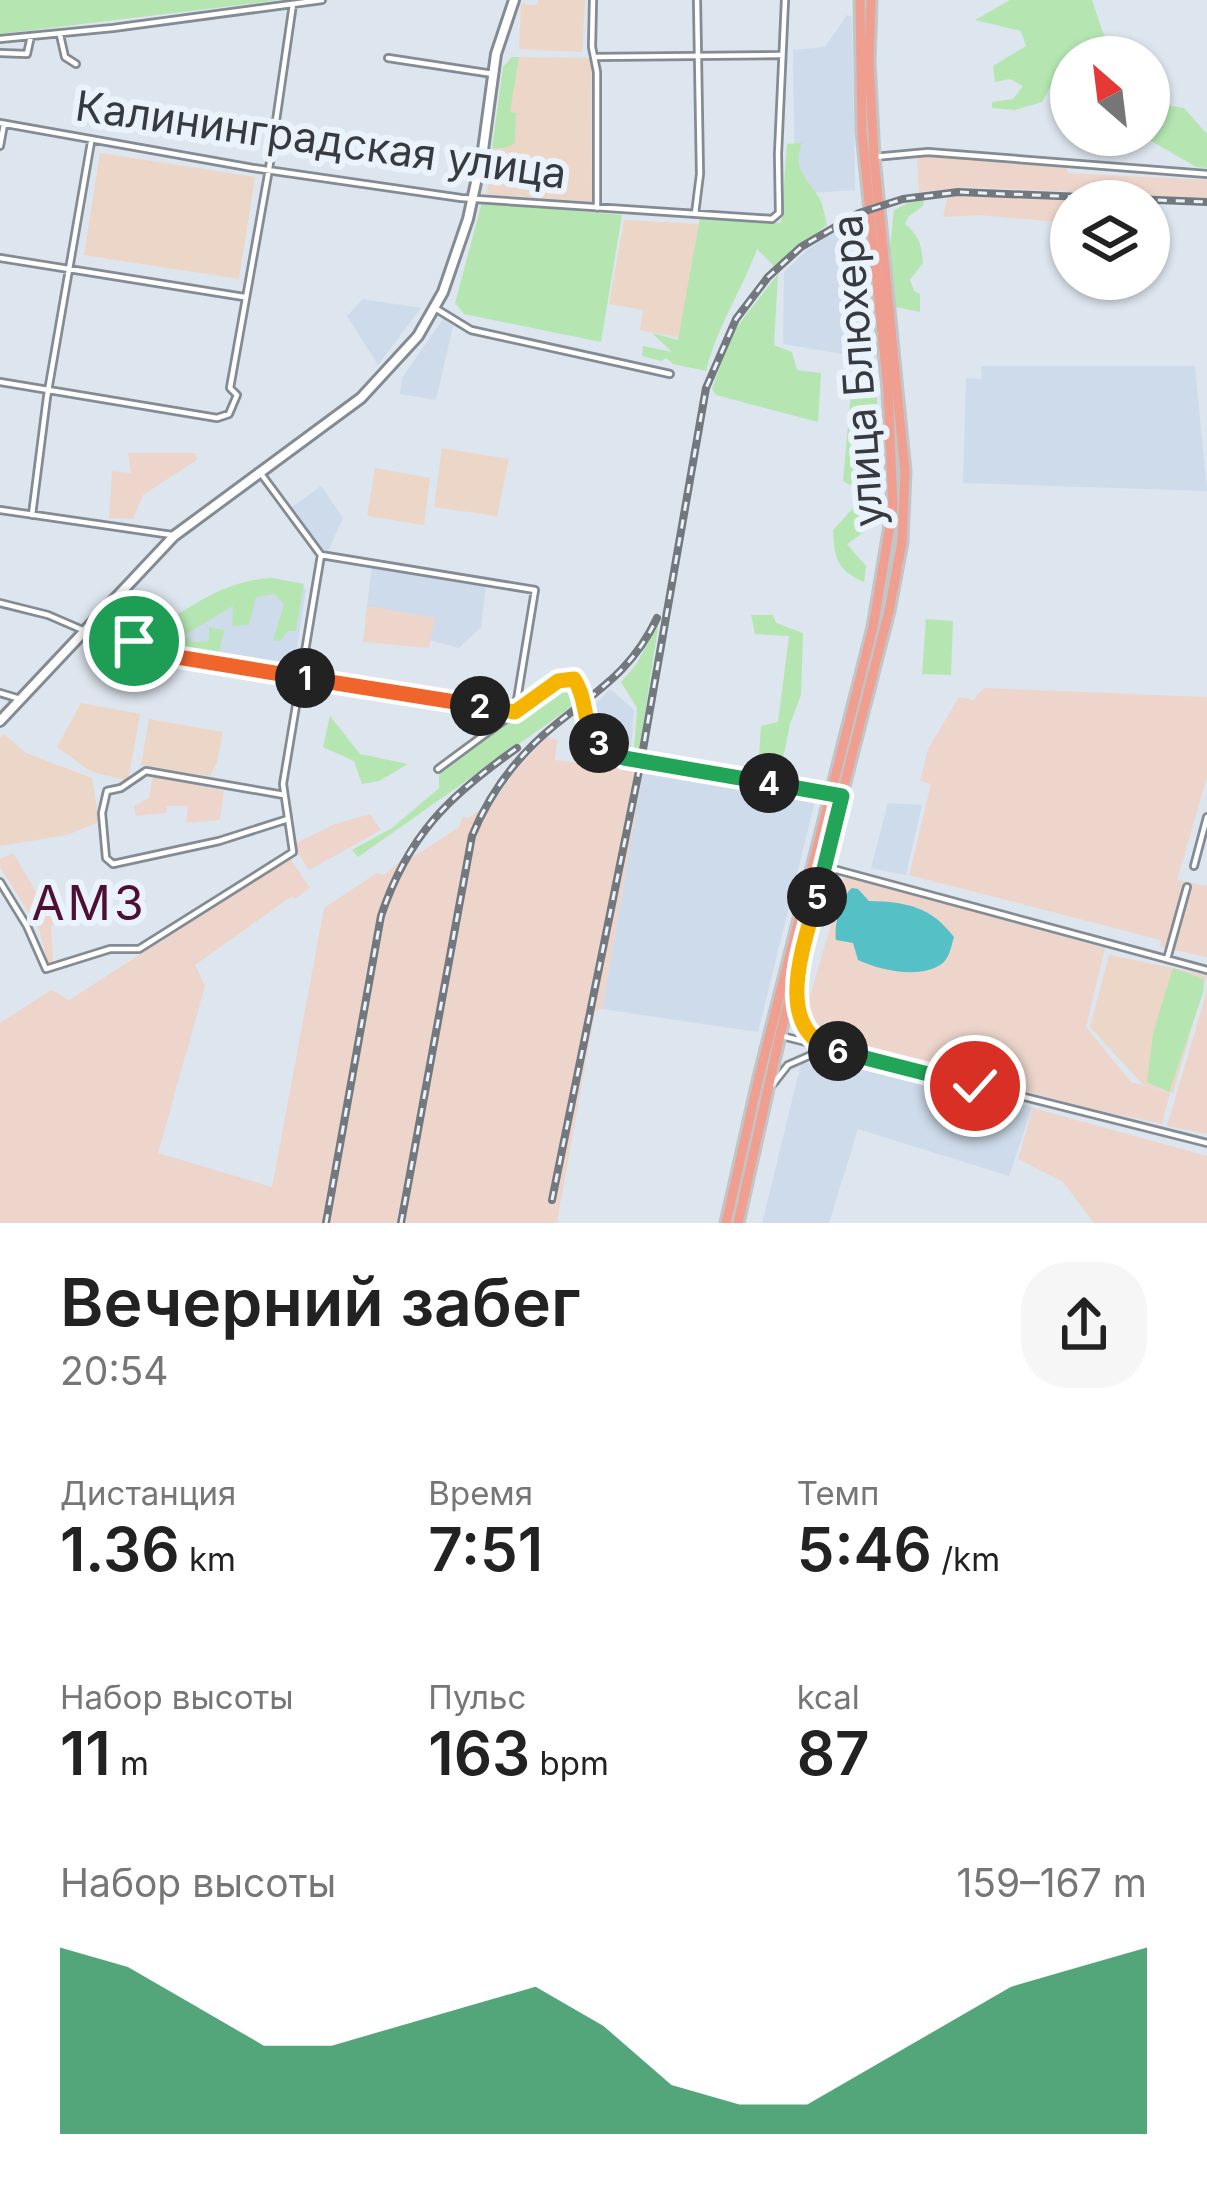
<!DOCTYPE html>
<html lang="ru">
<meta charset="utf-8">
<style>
body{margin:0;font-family:Inter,sans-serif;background:#f6f6f6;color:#222;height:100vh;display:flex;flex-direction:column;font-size:45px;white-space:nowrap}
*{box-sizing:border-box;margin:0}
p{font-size:39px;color:#767676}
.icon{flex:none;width:66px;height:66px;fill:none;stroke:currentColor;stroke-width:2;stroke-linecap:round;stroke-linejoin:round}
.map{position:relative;height:1223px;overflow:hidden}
.sheet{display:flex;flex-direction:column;background:#fff;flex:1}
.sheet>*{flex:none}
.needle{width:78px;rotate:332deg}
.tools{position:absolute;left:1050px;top:36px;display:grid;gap:24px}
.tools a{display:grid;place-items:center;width:120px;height:120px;border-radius:50%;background:#fff;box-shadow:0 3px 9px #0004;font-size:60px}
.pin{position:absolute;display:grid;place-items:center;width:102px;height:102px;color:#fff;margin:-51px;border:6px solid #fff;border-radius:50%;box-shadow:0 3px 12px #0007}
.km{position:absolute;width:60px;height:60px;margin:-30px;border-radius:50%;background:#222;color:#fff;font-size:33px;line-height:60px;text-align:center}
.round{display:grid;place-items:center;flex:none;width:126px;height:126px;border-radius:48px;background:#f6f6f6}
.summary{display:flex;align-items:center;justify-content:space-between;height:204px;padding:0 60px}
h1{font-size:66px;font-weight:600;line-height:90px}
.figures{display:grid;grid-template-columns:repeat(3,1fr);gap:18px;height:204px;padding:12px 60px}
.figures div{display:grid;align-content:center}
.figures b{font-size:60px;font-weight:600}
.figures small{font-size:33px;font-weight:400}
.figures p{font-size:33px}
.chart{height:336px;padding:24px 60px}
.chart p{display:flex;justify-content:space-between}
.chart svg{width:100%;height:216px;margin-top:12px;fill:#0b8043;opacity:.7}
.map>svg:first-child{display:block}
.built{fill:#cedbea}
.industrial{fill:#edd5cb}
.education{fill:#ebd6c8}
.green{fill:#b5e6b2}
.water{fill:#55c1c7}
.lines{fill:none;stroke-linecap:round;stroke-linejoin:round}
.street-casing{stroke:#848b93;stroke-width:10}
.secondary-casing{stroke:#848b93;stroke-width:14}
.primary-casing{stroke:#c3c4c5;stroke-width:15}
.street{stroke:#fff;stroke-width:4.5}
.secondary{stroke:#fff;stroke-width:8}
.primary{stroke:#f09e90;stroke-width:9}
.rail-casing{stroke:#73787e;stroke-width:8}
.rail{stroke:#eaf2fc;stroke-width:3;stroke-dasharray:9;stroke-linecap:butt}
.split-1-casing{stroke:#fff;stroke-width:24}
.split-2-casing{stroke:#fff;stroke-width:24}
.split-3-casing{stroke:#fff;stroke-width:24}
.split-4-casing{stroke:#fff;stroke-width:24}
.split-5-casing{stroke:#fff;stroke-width:24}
.split-6-casing{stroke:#fff;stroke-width:24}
.split-7-casing{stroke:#fff;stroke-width:24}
.split-1{stroke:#f0652b;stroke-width:15}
.split-2{stroke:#f0652b;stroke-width:15}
.split-3{stroke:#f5b400;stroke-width:15}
.split-4{stroke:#22a559;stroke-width:15}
.split-5{stroke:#22a559;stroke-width:15}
.split-6{stroke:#f5b400;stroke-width:15}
.split-7{stroke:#22a559;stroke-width:15}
.labels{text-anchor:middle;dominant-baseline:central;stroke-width:12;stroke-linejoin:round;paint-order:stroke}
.street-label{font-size:42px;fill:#373a3e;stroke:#eaf2fc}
.quarter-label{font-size:48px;letter-spacing:3px;fill:#4d1034;stroke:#eaf2fc}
</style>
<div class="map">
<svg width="1207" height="1223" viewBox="0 0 1207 1223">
<rect width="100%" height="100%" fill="#dde5ee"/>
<path class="built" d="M847,15L852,17L855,190L795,194L793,50L825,47Z
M863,222L877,360L783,344L784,272L806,251L845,225Z
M363,299L421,308L378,365L347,316Z
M443,319L453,326L436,400L400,394L402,378Z
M981,366H1195L1207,491L963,483L966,378L982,379Z
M321,486L343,518L327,553L289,509Z
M372,568L486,586L481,627L459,648L430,640L434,618L367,606Z
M271,583L306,589L296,654H293L291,664L171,645L172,626Z
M610,689L634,710L631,748L594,732L590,710Z
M643,771L815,801L758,1032L602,1009Z
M888,803L922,805L906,875L871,868Z
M834,1060L1032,1107L1009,1176L858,1129L829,1223H762L801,1064Z"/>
<path class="industrial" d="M934,156L1067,168L1068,173L1207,180V198L969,187L919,192L917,157Z
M948,195L1103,201H1071V223L979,215L943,217Z
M128,453H195L197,460L143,495L133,519L109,518L112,471L131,473Z
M367,606L435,618L429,648L363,642Z
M984,688L1207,697V777L1177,880L1207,886V957L1160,947L1161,940L909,875L931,784L920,781L928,749L959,697L973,700Z
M547,737L557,740L555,760L643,771L602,1009L595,1011L557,1223H0V1023L51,990L69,1000L290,858L310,888L295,899L292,896L195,965L205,986L158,1153L272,1187L324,908L377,873L384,875L405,857L410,859L459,827L463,817L469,818L480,809L488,810L514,772Z
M153,776L224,791L220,820L186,823L188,806H167L166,813L136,816L134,806L149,798Z
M370,814L381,830L309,870L297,852L296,843L335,824Z
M13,853L55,923L51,926L53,962L48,964L39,929L0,867V859Z
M845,876L1105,948L1086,1027L1131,1082L1170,1093L1162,1124L1084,1107L820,1034L809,1020L807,1007Z
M1207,991V1134L1167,1126Z
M1033,1108L1207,1156V1223H1094L1063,1182L1018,1159Z"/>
<path class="education" d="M538,0H585L582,52L519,49L521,4L537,5Z
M512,57L591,58L592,202L487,194L503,67Z
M100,153L255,177L239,279L84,255Z
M624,220L700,224L686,339L640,330L643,310L609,304Z
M442,448L509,459L497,516L434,507Z
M375,468L430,478L424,525L367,516Z
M81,703L140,714L128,781L90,771L57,747Z
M149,719L223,732L217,762L210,776L141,765Z
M4,734L26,753L92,778L99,822L67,835L0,846V738Z
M1109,955L1207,975L1173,1093L1143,1085L1090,1027Z"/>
<path class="green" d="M0,0H280L0,34Z
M1010,0H1092L1103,33L1119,57H1071V110L1062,87L1053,82L1042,102L1015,110L992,108V102L1013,99L1023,86L1010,79L995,82L993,66L1026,46L1021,31L975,20Z
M512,57H519L510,112L516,113L515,143L505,148H492L503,67Z
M1149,97L1154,103L1184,108L1207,134V168L1196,167L1141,135H1149Z
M802,143C792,167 806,178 818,196C823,203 825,217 827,225L774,266L757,249C741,292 717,327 706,371L673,364L666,358L661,361L642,356L643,346L672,352L652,333L678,340L700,218L781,223L787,144Z
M916,199H924L923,206L909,216L905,224C920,237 921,244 923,263L910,280L914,291L920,294V312L896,307L890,246L894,210Z
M482,202L622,215L601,342L464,314L455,303Z
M778,274L774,345L792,352L797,370L821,373L818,422L716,395L712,389L732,333Z
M854,359H875L882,502L878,522L847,544L866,566L864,582C837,570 834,558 833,530L866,494L843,481Z
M272,578L304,584L296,631H288L280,641L273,640L284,605L275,594L256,597L249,625L232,626L233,606L185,635L192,642L209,641V627L224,630L218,657L153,649L145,637C186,609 221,581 272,578Z
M751,615H773L776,623L803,633L801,695L790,724L780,774L758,769L761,726L778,722L789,636L755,634Z
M926,619L953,621L951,675L922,674Z
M659,621L639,752V753L634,749L637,708L621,682L636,665Z
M563,688L573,689L574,705L358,857L352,850L392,828L439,788V772L547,694Z
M330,716L360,754L408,764L379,781L362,784L354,761L323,747Z
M1173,968L1204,979L1203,993L1169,1092L1147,1082L1153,1033Z"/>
<path class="water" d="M852,888L858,889L869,901C908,902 931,907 954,937C951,947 949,960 940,965C919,979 879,970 858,960L853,943L836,940C834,925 840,898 852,888Z"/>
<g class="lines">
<defs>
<path id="street" d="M593,0L592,47L597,72V208
M60,35L65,57L76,64
M0,39L113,28L322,0
M0,53L27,54L31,36
M594,57L780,55
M388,58L493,74
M0,123L253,168L461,198L772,219L779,213L778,154L785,0
M0,146L4,124
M874,157L928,152L1207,174
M695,214L700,174L697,0
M0,258L244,297
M435,308L471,330L670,374
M0,382L217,418L229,414L237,395L230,388L269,169L293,4
M259,471L321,555L535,590L515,712L438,769
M0,510L172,535
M32,515L47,397L91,142
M0,603L48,615L85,631
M104,612L132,640L171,656L515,712L558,681L574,679C593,707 576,730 613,754L827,794
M0,693L20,699
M284,795L146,771L121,788L107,791L102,813L106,858L113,864L219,841L288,819
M1194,866L1207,817
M826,867L1207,970
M0,882L27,926L46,969L110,949H139L293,852L283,784L321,555
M1167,959L1187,887
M797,987C798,1010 803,1031 822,1045
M782,1036L1207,1143
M773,1084L788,1065L827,1048"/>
<path id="secondary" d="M0,721L174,536L361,398L418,336L443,292L468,219L483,150L496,54L514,0"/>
<path id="primary" d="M726,1223L759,1077L873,627L893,507L888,390L862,132L860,0
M738,1223L780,1035L889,611L902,542L905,472L874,157L869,61L871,0"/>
</defs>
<use href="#street" class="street-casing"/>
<use href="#secondary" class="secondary-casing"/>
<use href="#primary" class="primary-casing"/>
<use href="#street" class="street"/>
<use href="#secondary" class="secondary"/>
<use href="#primary" class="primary"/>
<defs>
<path id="rail" d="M552,1200L641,761L706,388L736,319L768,277L801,247L859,213L903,199L958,192L1207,202
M326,1223L381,916C408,835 449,796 517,748
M401,1223L472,836C490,792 518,755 555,725C598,690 632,671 657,618"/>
</defs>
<use href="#rail" class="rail-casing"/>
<use href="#rail" class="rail"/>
</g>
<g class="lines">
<defs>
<path id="split-1" d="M134,641L171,656L305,678"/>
<path id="split-2" d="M305,678L480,706"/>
<path id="split-3" d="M480,706L515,712L558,681L574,679C588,699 581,723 599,743"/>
<path id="split-4" d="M599,743L624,758L769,783"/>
<path id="split-5" d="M769,783L842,796L817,897"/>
<path id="split-6" d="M817,897C805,942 769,1032 838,1051"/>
<path id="split-7" d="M838,1051L975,1086"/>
</defs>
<use href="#split-1" class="split-1-casing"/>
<use href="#split-2" class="split-2-casing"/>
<use href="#split-3" class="split-3-casing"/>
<use href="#split-4" class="split-4-casing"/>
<use href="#split-5" class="split-5-casing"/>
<use href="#split-6" class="split-6-casing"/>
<use href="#split-7" class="split-7-casing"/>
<use href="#split-1" class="split-1"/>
<use href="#split-2" class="split-2"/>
<use href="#split-3" class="split-3"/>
<use href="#split-4" class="split-4"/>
<use href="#split-5" class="split-5"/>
<use href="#split-6" class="split-6"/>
<use href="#split-7" class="split-7"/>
</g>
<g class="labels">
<g class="street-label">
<text transform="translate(321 139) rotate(8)">Калининградская улица</text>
<text transform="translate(857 371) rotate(-94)">улица Блюхера</text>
</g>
<g class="quarter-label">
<text x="89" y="902">АМЗ</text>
</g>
</g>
</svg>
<div class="tools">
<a><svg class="needle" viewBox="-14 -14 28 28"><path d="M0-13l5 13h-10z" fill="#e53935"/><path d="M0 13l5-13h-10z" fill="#767676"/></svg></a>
<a><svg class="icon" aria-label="layers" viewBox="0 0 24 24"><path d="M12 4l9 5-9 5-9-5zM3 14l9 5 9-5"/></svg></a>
</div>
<div class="pin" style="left:134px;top:641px;background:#1e9e55"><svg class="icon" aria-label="arrive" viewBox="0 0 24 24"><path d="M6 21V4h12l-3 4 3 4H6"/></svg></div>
<div class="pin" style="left:975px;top:1086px;background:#d93025"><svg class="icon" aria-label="check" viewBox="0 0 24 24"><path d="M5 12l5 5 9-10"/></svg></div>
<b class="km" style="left:305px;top:678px">1</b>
<b class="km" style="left:480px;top:706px">2</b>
<b class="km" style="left:599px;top:743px">3</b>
<b class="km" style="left:769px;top:783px">4</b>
<b class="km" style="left:817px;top:897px">5</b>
<b class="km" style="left:838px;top:1051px">6</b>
</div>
<section class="sheet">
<div class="summary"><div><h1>Вечерний забег</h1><p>20:54</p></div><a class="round"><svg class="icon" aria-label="share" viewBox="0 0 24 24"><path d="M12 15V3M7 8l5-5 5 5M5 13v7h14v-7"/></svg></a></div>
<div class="figures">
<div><p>Дистанция</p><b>1.36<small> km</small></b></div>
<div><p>Время</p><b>7:51</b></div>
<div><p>Темп</p><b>5:46<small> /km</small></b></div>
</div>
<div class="figures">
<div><p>Набор высоты</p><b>11<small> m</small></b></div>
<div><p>Пульс</p><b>163<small> bpm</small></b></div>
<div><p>kcal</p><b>87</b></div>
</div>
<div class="chart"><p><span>Набор высоты</span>159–167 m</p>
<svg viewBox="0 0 160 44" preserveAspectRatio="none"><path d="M0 44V6L10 10L20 18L30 26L40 26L50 22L60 18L70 14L80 22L90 34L100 38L110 38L120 30L130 22L140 14L150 10L160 6V44z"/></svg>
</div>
</section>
